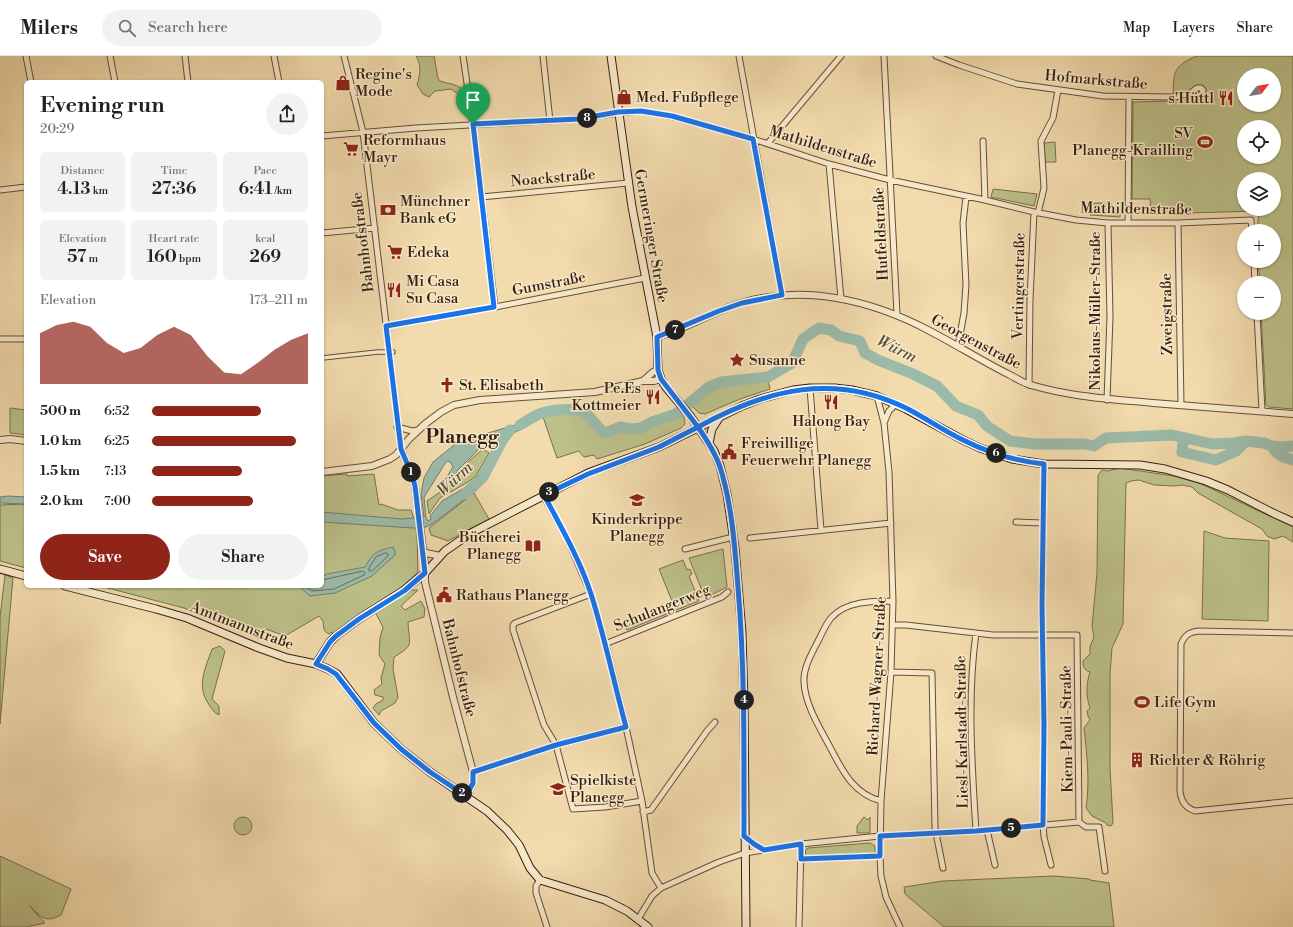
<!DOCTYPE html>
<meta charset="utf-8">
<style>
body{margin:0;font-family:"Libre Bodoni",serif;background:#f2f2f2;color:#222;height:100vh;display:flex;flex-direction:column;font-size:15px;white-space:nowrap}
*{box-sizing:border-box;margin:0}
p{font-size:13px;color:#767676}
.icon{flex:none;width:22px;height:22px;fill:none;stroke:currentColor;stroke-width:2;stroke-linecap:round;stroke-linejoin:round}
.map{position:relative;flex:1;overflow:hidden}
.drawer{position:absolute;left:24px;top:24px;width:300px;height:508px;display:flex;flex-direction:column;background:#fff;border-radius:6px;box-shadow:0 1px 3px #0004}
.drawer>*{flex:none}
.needle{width:26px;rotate:59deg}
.tools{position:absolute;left:1237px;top:12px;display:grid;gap:8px}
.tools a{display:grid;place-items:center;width:44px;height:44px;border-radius:50%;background:#fff;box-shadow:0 1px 3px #0004;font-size:20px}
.pin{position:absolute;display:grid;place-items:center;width:34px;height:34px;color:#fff;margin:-41px -17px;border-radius:50% 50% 50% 0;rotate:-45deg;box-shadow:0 0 4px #0007}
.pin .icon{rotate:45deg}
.km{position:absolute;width:20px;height:20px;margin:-10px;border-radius:50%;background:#222;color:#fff;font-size:11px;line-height:20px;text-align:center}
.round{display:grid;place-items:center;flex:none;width:42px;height:42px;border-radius:21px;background:#f2f2f2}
.overview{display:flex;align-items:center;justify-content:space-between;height:68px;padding:0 16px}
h1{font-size:22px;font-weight:600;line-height:30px}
.figures{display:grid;grid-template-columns:repeat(3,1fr);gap:6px;height:68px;padding:4px 16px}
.figures div{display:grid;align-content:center;border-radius:6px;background:#f2f2f2;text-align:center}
.figures b{font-size:17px;font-weight:600}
.figures small{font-size:11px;font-weight:400}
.figures p{font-size:11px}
.chart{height:112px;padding:8px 16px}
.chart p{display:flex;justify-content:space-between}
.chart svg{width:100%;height:72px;margin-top:4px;fill:#8f2418;opacity:.7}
.button{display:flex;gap:8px;margin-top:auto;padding:8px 16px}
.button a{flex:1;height:46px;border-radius:24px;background:#8f2418;color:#fff;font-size:16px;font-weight:600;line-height:46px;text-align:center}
.button a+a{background:#f2f2f2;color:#222}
ul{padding:0 16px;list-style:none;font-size:13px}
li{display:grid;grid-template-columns:64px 48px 1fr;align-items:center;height:30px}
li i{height:10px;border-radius:5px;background:#8f2418}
header{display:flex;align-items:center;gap:24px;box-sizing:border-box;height:56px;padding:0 20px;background:#fff;border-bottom:1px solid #e0e0e0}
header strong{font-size:19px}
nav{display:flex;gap:22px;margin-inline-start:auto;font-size:14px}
.search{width:280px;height:36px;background:#f2f2f2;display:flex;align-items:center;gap:10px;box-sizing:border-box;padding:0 14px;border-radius:22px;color:#767676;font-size:15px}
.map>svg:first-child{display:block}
.green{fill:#bcc089;stroke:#7a704b;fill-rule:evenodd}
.water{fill:#9bbbaa;stroke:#737d6b}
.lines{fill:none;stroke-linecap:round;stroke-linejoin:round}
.shore{stroke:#696d5c;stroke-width:1}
.river{stroke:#9bbbaa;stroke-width:11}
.pedestrian-casing{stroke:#664e35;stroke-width:5.5}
.minor-casing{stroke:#664e35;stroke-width:7}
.tertiary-casing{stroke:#664e35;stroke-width:8}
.secondary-casing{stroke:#371f0d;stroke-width:9}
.pedestrian{stroke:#f7e8ca;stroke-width:3.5}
.minor{stroke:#f7e8ca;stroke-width:5}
.tertiary{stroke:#f7e8ca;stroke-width:6}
.secondary{stroke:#f7e8ca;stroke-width:7}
.route-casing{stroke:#fff;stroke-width:8}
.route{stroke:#1a73e8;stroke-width:5}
.labels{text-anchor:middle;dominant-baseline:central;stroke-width:3;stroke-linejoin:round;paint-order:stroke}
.poi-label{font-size:15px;fill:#371f0d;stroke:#f7e8ca;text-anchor:start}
.street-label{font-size:15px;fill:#371f0d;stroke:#f7e8ca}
.water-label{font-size:16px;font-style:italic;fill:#554e3c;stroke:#f7e8ca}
.district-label{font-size:19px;font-weight:bold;fill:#371f0d;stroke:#f7e8ca}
</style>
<header>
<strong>Milers</strong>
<div class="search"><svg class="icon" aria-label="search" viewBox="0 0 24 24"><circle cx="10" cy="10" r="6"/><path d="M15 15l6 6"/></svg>Search here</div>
<nav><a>Map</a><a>Layers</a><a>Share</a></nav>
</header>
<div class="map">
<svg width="1293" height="871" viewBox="0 0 1293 871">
<rect width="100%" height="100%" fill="#f2dbad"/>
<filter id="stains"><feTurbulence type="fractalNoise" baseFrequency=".005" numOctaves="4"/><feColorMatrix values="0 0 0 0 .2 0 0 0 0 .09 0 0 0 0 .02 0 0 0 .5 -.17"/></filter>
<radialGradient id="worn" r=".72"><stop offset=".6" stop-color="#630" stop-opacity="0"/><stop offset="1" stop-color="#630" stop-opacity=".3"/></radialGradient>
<path class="green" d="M416,0H434L438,22L440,25C449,28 458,28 464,35L462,41L451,33L435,35L429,41L423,38L417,29C420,19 422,9 416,0Z
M1197,0H1293V353L1269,351L1266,349L1261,257H1274V227H1260L1258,205H1274V175H1257L1259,155L1151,158L1150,143H1132L1133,46L1173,45C1174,19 1170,11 1197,0ZM1244,19H1274V49H1244ZM1244,71H1274V101H1244ZM1244,123H1274V153H1244Z
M1055,86L1056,106H1045L1044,87Z
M993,133L1037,138L1034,150L991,141Z
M1090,147H1111V154L1121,155L1120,161L1090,159Z
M768,324L770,333L740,343L705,358L699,357L692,350L712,332L723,329Z
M10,352L26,354V379L10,377Z
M566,357L578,358L586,361L596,375L604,380L621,374L631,377L643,374L653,369L666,365L681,358L684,362L685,368L681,372L645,388L597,403L594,399L584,401L579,395L557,402L543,361Z
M483,393L489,397L476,420L468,426L440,442L429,458L427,445L443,434L470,404Z
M1120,412L1174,420L1199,427L1293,471V486L1283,480L1274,483L1267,480L1262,473L1198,437L1192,431L1182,429L1174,430L1154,429L1139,424L1131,425L1126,427L1123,568L1112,592L1110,617V712L1113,767L1111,770L1107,769L1106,767L1092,760L1086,752C1090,725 1087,699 1084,672L1090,664L1088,660L1087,655L1090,652C1086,641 1086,628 1090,616C1084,614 1083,611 1083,605L1090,598V591L1094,581L1092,570L1097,517L1098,419L1102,414L1108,415Z
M347,418V420L374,418L379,449L381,448L398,454H411C419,473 417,495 418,516L401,532L359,558L333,578L332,576L329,578C322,575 324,570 323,565L319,560L285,580L266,573L261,583L184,552L100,530H322V420Z
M474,437L489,463L448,485L431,479L429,472Z
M26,448V512L0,505V449Z
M1204,475L1225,482L1269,485L1268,565L1202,563Z
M723,493L727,531L705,542L689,502Z
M683,504L687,514L690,513L692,518L689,520L699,545L627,574L625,569L674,550L659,513Z
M5,519L13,522L0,668V561Z
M409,534H418L401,550L405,554L421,545L425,553L424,561L408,566C409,588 415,589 394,601L393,613L398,641L395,647L381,655L379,659L373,652L376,648L383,644V641L375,639L374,634L382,628L381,622L385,608L379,599L380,582L383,571L375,556Z
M220,590L225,595L212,643L219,650V659C214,657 211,652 208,647C196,629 206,611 212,593Z
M234 770a9 9 0 1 1 18 0a9 9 0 1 1-18 0Z
M864,761L868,764L870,761V777H857V770Z
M870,787L875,790V797L805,800L806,793L808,792Z
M0,800L71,833L61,859C45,868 40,860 29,849L45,867L26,871H0Z
M1054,820L1089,823L1090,824L1109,827L1114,871H944L905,838L904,831L943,825Z"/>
<path class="water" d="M532,362C525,377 496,383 481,387L477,395L458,414L452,424L448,425L446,422L453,411L451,407L448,405L446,406L424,441L426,461L428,465L431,463L430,460L442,445L473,427L477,430V434L432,468L426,471L413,472L322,466V456L402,463L424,461L421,438L424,422L433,406L458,386L515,369L526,363Z
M8,440L26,441V448L0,447V441Z
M393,491L395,495V499L372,520L335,537L310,540L299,530H322V521L327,518L365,511C373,496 377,495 393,491Z"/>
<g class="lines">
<path class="shore" d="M386,497L388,498V500L372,515H369V512L376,501Z
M305,530L312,535L334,533L364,519L365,517L363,515L322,524"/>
<path class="river" d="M520,369C526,365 533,361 539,358C549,354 577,351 585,357C593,363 596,371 605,377L620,371L632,373L641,372L652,366L676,358L709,331L721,326L768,321L792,307L803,283L819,272L831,274L839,280L860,285L865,297L878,304L913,318L937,330L956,350L978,359L987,370L1010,385L1035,388H1085L1094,390L1106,382L1172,379L1212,388L1233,387L1246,385L1264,387L1272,390L1283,391L1293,390
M1186,382L1183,388L1182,396L1216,404L1236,395L1246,385
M1272,390C1276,399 1283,401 1293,404
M465,438L483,421L503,383L510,374"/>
<defs>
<path id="pedestrian" d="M322,302L378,296H393"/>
<path id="minor" d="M26,0L31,26
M110,0L115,26
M185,0L188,26
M274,0L279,26
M344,0L363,76L401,393
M463,0L473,68L495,251
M543,0L550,65
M739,0L782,239
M884,0L897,258
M936,0L959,9L1017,28L1103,40L1171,41L1202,39L1203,34L1201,32H1197L1187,40
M322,80L416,72L579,63L618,57L641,55L675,61L753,83L829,108L890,124L985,144L1034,156L1076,164L1108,167H1178L1251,164L1252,175
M983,85L985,144
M768,87L841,0
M829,108L841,243
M0,134L26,131
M481,141L628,127
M1038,157L1044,132L1041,85L1053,62L1058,34
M1128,167L1129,41
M1178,167L1181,349
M322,177L375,172
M1254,205L1255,227
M1257,257L1262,355
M386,270L495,251L645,222
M0,283H26
M958,290L964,257L966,229L963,167L966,141
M1029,329L1030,244L1034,156
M810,332L821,474
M877,340L884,367L889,416L893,545L891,616L881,745L880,800L881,820L886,841L900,871
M1107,344L1110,261L1108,167
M884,367L889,355L896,348
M397,371L412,375L418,374
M1044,408L1042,549L1044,670L1043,769L1044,781L1051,809
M543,439L567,482L591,538L607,593L626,671L642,745L652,817L661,832
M1016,466L1042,467
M750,482L891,467
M685,493L733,481
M591,538L515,567L513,569V574L544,669L556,689L573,753L605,751L642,745
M893,569H906L993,579H1077L1079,766
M976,577C967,641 972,711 976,775
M1293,577L1199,575C1189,576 1185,579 1181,588L1180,735C1181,745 1185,752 1195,755L1293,745
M605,588L722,541L728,536
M891,616L932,617L935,772L943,812
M473,716L556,689L626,671
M881,745C854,738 843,716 831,693C820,672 805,649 804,626C803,613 811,599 816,589C821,580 825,569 831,562C846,545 872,545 893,545
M643,756L651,754L707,675L715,666
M1079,766L1086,771H1099L1105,815
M987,774L995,809
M744,780L754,788L764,794
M801,803L880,800
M540,824L536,830V837L547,871
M638,863L652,840L661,832L719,806L745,797L801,788L880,780L976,775L1079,766
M799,871L801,788"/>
<path id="tertiary" d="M657,281C686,273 712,256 741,247C804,228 871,244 928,274C955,288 982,305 1010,319C1016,322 1023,327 1031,329C1071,341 1112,343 1153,347C1200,351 1246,354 1293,358
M643,325L653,316L658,314
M0,384L10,383L26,385
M401,393L412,419L415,430L425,510V526L453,641L473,716V727L466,740
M322,416L372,410L390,403L396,399L409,383L425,368L441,356L454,349L480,344L595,336L643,325H654L661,323
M423,494L426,497L440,500"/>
<path id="secondary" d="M611,0L632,151L657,281L658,314L661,323L665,330L691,361L714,395L720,410L727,438L735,492L742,577L744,647L746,871
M709,387L712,373L719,362
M0,513L26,520
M65,530L156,553L187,562L259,592L287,602L316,608L328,613L337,618L374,667L401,693L430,716L487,755L507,774L519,789L530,812L540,824L605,844L627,855L648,871
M316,608L330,586L336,580L359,563L403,535L425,517L445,495L471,477L588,417L659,391L742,350L760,343L793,334L810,332H835L852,334L877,340L906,353L963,384L980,392L1012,403L1044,408L1140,409L1165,413L1206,425L1228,434L1273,457L1293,466"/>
</defs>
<use href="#pedestrian" class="pedestrian-casing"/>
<use href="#minor" class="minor-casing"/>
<use href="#tertiary" class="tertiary-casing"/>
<use href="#secondary" class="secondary-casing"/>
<use href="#pedestrian" class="pedestrian"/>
<use href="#minor" class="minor"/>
<use href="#tertiary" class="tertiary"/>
<use href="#secondary" class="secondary"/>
</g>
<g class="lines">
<defs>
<path id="route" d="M473,68L494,251L386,270L401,393L412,419L415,430L425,517L404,535L359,563L336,580L330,586L316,608L328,613L336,618L374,667L401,693L430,716L466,740L473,727V716L556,689L626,671C614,627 605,582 591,538C580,504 561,471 544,439L588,418L659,391L698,371C707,384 715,396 720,411C732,448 735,493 738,531C745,614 744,697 744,780L754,788L764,794L801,788V803L880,800V780L976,775L1043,769L1044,670L1042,549L1044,408C1016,405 989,397 963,384C944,375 927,363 908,353C835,316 767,333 698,371L661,323L658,314L657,281L719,255L742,247L782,239L753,83L672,60L641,55L618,56L579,63L473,68"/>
</defs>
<use href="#route" class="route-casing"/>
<use href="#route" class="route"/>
</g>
<defs>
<symbol id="shop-bare" viewBox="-9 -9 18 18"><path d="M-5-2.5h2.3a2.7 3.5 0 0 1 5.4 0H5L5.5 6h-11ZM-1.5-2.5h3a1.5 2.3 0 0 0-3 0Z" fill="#8f2418" stroke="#f7e8ca" stroke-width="2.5" paint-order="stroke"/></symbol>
<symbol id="restaurant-bare" viewBox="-9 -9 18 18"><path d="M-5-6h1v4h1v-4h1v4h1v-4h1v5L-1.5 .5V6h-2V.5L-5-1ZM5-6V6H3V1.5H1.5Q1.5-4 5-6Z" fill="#8f2418" stroke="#f7e8ca" stroke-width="2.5" paint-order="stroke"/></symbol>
<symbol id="stadium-bare" viewBox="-9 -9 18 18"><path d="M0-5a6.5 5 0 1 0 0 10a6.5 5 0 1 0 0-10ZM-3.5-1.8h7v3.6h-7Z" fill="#8f2418" stroke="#f7e8ca" stroke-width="2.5" paint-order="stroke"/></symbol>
<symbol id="supermarket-bare" viewBox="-9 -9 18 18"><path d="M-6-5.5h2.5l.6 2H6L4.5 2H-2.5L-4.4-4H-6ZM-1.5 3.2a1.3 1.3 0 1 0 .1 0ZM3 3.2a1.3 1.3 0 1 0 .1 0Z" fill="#8f2418" stroke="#f7e8ca" stroke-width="2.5" paint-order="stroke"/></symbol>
<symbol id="bank-bare" viewBox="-9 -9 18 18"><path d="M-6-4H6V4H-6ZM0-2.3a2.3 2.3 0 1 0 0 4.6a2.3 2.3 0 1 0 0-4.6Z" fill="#8f2418" stroke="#f7e8ca" stroke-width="2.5" paint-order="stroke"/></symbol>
<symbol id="sight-bare" viewBox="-9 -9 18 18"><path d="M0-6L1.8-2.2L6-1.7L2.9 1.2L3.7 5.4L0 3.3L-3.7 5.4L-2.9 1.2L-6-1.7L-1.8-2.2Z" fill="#8f2418" stroke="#f7e8ca" stroke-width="2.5" paint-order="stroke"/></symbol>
<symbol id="church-bare" viewBox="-9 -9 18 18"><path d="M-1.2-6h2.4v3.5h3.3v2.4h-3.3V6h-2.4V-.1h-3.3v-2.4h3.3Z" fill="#8f2418" stroke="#f7e8ca" stroke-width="2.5" paint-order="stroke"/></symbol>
<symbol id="civic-bare" viewBox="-9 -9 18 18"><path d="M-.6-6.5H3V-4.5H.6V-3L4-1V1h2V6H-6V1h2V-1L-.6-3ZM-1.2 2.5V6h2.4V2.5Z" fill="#8f2418" stroke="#f7e8ca" stroke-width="2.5" paint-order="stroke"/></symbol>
<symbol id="school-bare" viewBox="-9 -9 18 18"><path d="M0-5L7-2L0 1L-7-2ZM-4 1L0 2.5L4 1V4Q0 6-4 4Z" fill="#8f2418" stroke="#f7e8ca" stroke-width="2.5" paint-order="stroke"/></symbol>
<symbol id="library-bare" viewBox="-9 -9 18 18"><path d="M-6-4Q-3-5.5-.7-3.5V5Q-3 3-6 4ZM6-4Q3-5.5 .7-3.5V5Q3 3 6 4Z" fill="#8f2418" stroke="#f7e8ca" stroke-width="2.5" paint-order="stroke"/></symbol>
<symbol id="building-bare" viewBox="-9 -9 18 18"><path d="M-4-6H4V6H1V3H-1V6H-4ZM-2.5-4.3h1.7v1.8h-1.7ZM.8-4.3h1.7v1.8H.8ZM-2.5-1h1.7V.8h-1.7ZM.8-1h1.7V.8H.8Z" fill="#8f2418" stroke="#f7e8ca" stroke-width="2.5" paint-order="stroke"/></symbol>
</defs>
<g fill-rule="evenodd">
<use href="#shop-bare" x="332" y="16" width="22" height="22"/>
<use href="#shop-bare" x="613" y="30" width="22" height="22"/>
<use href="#restaurant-bare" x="1215" y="31" width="22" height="22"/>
<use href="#stadium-bare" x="1194" y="75" width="22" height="22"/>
<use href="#supermarket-bare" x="340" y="82" width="22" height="22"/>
<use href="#bank-bare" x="377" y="143" width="22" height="22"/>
<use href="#supermarket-bare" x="384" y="185" width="22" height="22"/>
<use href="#restaurant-bare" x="383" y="223" width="22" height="22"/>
<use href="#sight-bare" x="726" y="293" width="22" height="22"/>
<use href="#church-bare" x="436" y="318" width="22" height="22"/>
<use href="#restaurant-bare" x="642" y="330" width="22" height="22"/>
<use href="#restaurant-bare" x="820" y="335" width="22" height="22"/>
<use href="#civic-bare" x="718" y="385" width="22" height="22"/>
<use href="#school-bare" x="626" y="433" width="22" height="22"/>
<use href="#library-bare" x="522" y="479" width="22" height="22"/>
<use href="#civic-bare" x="433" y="528" width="22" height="22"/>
<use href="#stadium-bare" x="1131" y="635" width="22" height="22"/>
<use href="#building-bare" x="1126" y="693" width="22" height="22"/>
<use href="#school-bare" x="547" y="722" width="22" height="22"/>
</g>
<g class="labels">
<g class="poi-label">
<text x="355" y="18">Regine's<tspan x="355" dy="17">Mode</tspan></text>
<text x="636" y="41">Med. Fußpflege</text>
<text x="1214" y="42" text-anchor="end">s'Hüttl</text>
<text x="1193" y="77" text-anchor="end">SV<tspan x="1193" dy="17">Planegg-Krailling</tspan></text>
<text x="363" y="84">Reformhaus<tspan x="363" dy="17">Mayr</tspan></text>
<text x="400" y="145">Münchner<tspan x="400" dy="17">Bank eG</tspan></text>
<text x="407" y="196">Edeka</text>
<text x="406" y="225">Mi Casa<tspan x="406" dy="17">Su Casa</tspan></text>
<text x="749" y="304">Susanne</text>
<text x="459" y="329">St. Elisabeth</text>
<text x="641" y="332" text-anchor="end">Pe.Es<tspan x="641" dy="17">Kottmeier</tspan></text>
<text x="831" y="365" text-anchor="middle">Halong Bay</text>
<text x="741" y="387">Freiwillige<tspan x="741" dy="17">Feuerwehr Planegg</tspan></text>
<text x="637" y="463" text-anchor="middle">Kinderkrippe<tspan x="637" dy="17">Planegg</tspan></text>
<text x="521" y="481" text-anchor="end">Bücherei<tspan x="521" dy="17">Planegg</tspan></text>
<text x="456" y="539">Rathaus Planegg</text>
<text x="1154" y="646">Life Gym</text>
<text x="1149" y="704">Richter &amp; Röhrig</text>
<text x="570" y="724">Spielkiste<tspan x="570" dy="17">Planegg</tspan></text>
</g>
<g class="street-label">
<text transform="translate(1096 24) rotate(5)">Hofmarkstraße</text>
<text transform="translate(823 91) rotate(17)">Mathildenstraße</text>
<text transform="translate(553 122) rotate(-5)">Noackstraße</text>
<text transform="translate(1136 153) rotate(1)">Mathildenstraße</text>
<text transform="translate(881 178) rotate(-93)">Hutfeldstraße</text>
<text transform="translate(651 180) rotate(80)">Germeringer Straße</text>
<text transform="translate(363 186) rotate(-97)">Bahnhofstraße</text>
<text transform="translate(549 228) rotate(-11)">Gumstraße</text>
<text transform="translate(1019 230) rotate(-89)">Vertingerstraße</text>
<text transform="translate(1095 255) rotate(-90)">Nikolaus-Müller-Straße</text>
<text transform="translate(1167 258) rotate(-91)">Zweigstraße</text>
<text transform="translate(976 286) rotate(28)">Georgenstraße</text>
<text transform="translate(662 552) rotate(-22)">Schulangerweg</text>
<text transform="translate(242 570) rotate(21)">Amtmannstraße</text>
<text transform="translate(459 612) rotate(76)">Bahnhofstraße</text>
<text transform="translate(877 620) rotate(-87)">Richard-Wagner-Straße</text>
<text transform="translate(1067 673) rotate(-91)">Kiem-Pauli-Straße</text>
<text transform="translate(962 676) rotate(-91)">Liesl-Karlstadt-Straße</text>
</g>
<g class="water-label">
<text transform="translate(897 293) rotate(26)">Würm</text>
<text transform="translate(455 423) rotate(-43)">Würm</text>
</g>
<g class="district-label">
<text x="462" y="381">Planegg</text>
</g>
</g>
<rect width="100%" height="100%" filter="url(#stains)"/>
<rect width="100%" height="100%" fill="url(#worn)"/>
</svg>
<div class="tools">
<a><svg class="needle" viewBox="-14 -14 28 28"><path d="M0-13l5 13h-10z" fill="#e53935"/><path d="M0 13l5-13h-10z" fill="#767676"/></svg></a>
<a><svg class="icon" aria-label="locate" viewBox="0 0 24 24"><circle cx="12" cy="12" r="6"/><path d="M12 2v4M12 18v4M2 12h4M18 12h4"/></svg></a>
<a><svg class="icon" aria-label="layers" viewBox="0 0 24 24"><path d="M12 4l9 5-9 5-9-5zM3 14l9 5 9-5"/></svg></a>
<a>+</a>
<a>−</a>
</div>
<div class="pin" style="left:473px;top:68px;background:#1e9e55"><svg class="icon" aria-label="arrive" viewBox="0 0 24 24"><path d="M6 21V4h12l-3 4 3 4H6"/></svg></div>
<b class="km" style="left:411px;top:416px">1</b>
<b class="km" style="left:462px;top:737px">2</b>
<b class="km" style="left:549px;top:436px">3</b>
<b class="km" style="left:744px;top:644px">4</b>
<b class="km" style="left:1011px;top:772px">5</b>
<b class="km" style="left:996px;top:397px">6</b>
<b class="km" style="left:675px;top:274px">7</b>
<b class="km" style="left:587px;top:62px">8</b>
<section class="drawer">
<div class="overview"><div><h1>Evening run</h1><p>20:29</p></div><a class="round"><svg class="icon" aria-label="share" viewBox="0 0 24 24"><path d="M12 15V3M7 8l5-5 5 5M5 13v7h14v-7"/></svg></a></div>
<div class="figures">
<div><p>Distance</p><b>4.13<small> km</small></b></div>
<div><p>Time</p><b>27:36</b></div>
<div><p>Pace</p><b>6:41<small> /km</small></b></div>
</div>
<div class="figures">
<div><p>Elevation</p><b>57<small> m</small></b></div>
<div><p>Heart rate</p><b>160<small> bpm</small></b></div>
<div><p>kcal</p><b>269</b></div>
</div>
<div class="chart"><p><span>Elevation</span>173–211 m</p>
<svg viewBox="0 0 160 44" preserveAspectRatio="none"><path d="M0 44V13L10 8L20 6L30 9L40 19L50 25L60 22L70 14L80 9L90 14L100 27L110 37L120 38L130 31L140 23L150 17L160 13V44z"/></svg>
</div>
<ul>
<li><b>500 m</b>6:52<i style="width:70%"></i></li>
<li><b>1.0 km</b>6:25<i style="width:92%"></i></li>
<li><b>1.5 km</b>7:13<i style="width:58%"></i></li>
<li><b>2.0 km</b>7:00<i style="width:65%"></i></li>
</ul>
<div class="button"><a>Save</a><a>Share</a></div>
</section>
</div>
